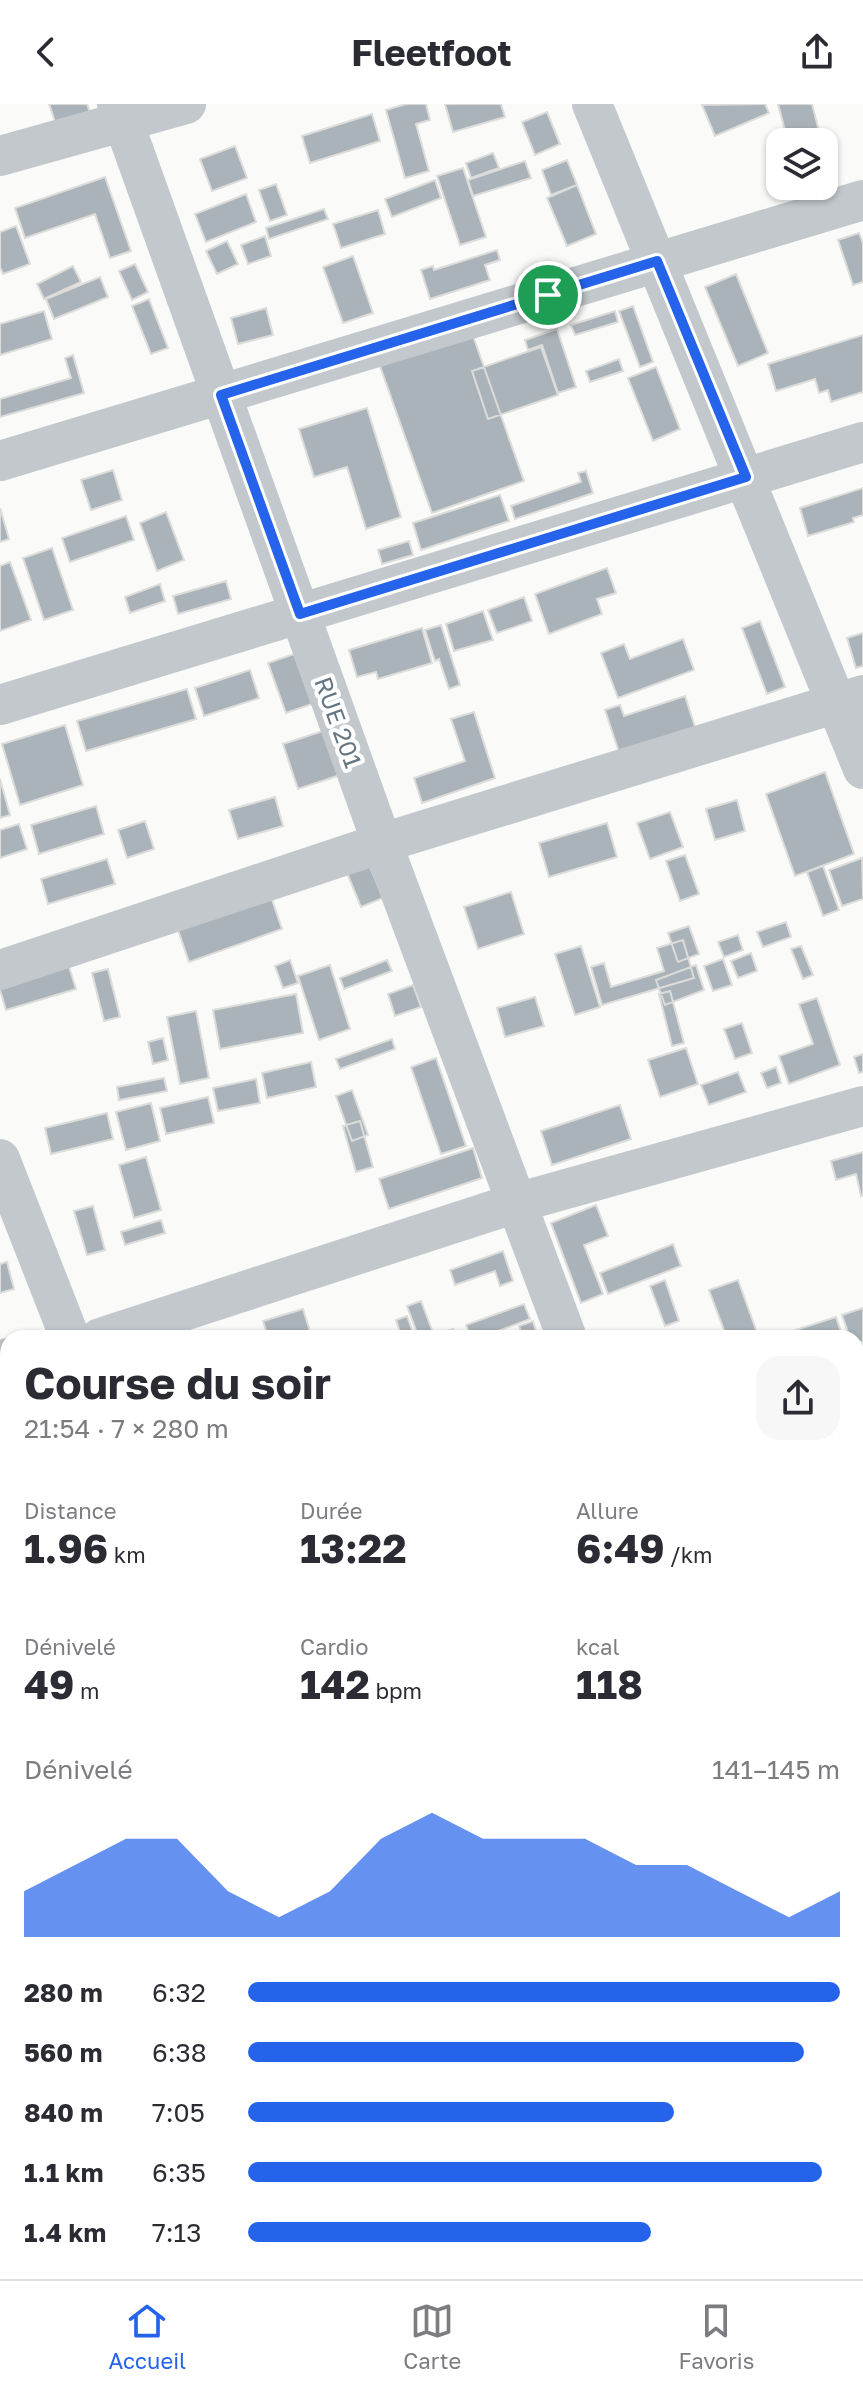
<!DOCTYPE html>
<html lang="fr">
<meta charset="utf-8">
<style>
body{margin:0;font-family:"Golos Text",sans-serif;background:#f7f7f7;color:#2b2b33;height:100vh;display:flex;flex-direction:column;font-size:30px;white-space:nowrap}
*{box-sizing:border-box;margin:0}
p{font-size:26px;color:#7c7c81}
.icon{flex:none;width:44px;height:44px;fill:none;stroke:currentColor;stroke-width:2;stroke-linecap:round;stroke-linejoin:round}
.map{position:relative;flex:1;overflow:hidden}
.details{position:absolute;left:0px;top:1226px;width:864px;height:950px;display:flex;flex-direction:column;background:#fff;border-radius:24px 24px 0 0;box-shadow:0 2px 6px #0004}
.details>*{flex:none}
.tools{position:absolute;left:766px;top:24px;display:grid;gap:16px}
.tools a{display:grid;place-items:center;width:72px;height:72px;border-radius:16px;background:#fff;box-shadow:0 2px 6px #0004;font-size:40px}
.pin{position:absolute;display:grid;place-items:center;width:68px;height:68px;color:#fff;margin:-34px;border:4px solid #fff;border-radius:50%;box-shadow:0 2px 8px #0007}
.round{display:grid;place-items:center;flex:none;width:84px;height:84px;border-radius:24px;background:#f7f7f7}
.headline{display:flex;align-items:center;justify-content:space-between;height:136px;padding:0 24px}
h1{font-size:44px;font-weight:700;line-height:60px}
.stats{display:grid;grid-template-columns:repeat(3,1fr);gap:12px;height:136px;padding:8px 24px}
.stats div{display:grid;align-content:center}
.stats b{font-size:40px;font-weight:700}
.stats small{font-size:22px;font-weight:400}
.stats p{font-size:22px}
.chart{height:224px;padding:16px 24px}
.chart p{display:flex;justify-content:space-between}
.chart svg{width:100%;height:144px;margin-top:8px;fill:#2563eb;opacity:.7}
ul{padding:0 24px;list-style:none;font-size:26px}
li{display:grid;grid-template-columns:128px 96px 1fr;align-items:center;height:60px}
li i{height:20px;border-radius:10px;background:#2563eb}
header{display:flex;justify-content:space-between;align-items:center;height:104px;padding:0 24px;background:#fff;font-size:36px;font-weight:700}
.dock{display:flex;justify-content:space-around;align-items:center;height:112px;border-top:2px solid #e1e1e2;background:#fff;font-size:22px;color:#7c7c81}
.dock a{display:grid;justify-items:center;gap:4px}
.dock .selected{color:#2563eb}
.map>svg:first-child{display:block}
.building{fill:#aab3b9;stroke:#dcdcda;stroke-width:2}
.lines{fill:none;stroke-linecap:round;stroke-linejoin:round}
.street{stroke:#c3c8cc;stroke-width:40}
.route-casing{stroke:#fff;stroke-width:16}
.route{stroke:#2563eb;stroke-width:10}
.labels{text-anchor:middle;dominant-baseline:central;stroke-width:8;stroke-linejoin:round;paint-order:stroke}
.street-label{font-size:24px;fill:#657683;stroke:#fff}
</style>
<header><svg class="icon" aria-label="back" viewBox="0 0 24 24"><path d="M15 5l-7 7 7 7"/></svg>Fleetfoot<svg class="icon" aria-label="share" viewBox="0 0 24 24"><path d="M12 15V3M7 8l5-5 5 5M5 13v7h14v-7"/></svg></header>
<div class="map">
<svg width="863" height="2175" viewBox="0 0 863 2175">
<rect width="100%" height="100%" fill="#fafaf8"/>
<path class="building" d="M49,0H87L93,17L59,29Z
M406,0H426L430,16L416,20L429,67L405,74L386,6Z
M445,0H501L505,13L453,28Z
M765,0L769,9L715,32L702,1Z
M778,0H812L820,31L788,38Z
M547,8L560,40L535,51L522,18Z
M372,10L380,37L310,59L302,32Z
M235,42L247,74L212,87L200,55Z
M493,49L499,64L471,74L466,59Z
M567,56L577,81L551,91L542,66Z
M525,57L531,74L473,92L468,76Z
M463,64L486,133L460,141L437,72Z
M105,73L131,147L110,154L95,110L25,134L15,104Z
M435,76L441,94L392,113L385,95Z
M276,80L287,111L270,117L259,86Z
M577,81L596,130L567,142L547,94Z
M246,90L256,118L206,138L195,110Z
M324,105L328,115L269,135L266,124Z
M378,106L385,130L341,144L333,120Z
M16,122L30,160L3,170L0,163V128Z
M859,129L863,139V178L853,181L838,136Z
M265,132L271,152L248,160L241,141Z
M227,137L238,160L217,170L206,147Z
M497,146L500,156L485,161L490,176L430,195L421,166L433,162L434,166Z
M353,152L373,209L343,219L323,163Z
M135,160L148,188L132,196L119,167Z
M73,162L81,178L44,195L37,180Z
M736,170L768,249L738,262L705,183Z
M100,173L108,193L54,215L46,195Z
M149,195L168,244L151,250L132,202Z
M633,202L653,258L640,263L619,207Z
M266,204L273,231L238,240L231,214Z
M44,207L52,235L0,251V220Z
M615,207L618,218L575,231L571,221Z
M557,225L576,283L558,289L542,241L528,246L525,236Z
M472,229L524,377L432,409L380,262Z
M863,231V288L831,298L828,286L819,289L815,275L776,287L768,260Z
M541,243L558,291L488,315L472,267Z
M73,251L84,289L0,313V295L71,274L65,254Z
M619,255L623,267L590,278L586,267Z
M656,263L680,325L653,337L628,274Z
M367,304L401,413L366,425L347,363L314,373L299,325Z
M113,366L122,396L91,406L81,376Z
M586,367L593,389L515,415L511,402L581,378L578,369Z
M863,384V411L853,414L854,418L808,432L800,404Z
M500,391L509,417L421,446L413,419Z
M0,404L9,435L0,438Z
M166,408L184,456L157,467L140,419Z
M126,412L134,436L70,458L62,434Z
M409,437L413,451L382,460L378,446Z
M52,444L73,506L44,516L23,454Z
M10,458L31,516L0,527V462Z
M607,464L616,489L597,495L602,510L549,530L535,490Z
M226,477L231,495L178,510L173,492Z
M160,480L165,497L130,509L125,493Z
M524,493L532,517L497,529L488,506Z
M483,507L493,536L454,547L446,520Z
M760,517L785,583L767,590L742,524Z
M441,521L460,581L449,585L439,555L435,557L425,526Z
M422,524L432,559L378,575L376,568L357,573L349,546Z
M863,529V562L856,564L847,534Z
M683,535L694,566L618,594L601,549L624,540L630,555Z
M294,550L312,600L286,609L268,559Z
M250,566L259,594L204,612L195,584Z
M187,585L196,615L86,647L77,617Z
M685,592L696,626L620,651L605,606L620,601L624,612Z
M474,608L495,674L422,699L414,674L465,657L451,615Z
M65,621L83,681L20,701L2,640Z
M326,626L340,671L298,685L283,640Z
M825,668L854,750L795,772L766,690Z
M0,675L10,711L0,714Z
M275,693L283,722L238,735L229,706Z
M737,696L745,727L715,736L706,705Z
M96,702L104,730L39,750L31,721Z
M670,708L683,743L650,755L637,719Z
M145,717L154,745L127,754L118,726Z
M607,719L617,753L549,773L539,739Z
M19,720L27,745L0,754V726Z
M685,751L699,790L680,797L666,757Z
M862,754L863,795L842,802L829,766Z
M107,755L115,780L48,800L41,775Z
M369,760L383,794L361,803L347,769Z
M823,762L839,806L823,812L807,768Z
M269,787L282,825L189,858L176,820Z
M511,788L524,830L478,845L464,803Z
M786,818L791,833L763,843L757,828Z
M689,822L699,850L678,858L668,829Z
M738,831L743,846L724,853L718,838Z
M683,836L694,874L602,901L591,863L604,859L611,883L664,867L657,844Z
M581,842L600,903L575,911L555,850Z
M801,842L813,871L803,875L791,845Z
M751,849L757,867L738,874L731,857Z
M65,850L76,885L6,906L0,886V870Z
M723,855L732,881L713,887L704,862Z
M290,856L298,879L283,884L275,862Z
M387,856L392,867L344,885L340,874Z
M330,861L350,925L319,936L298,872Z
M696,861L704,886L665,901L656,876Z
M108,865L120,913L104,917L92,869Z
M413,881L421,903L395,912L388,890Z
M670,887L684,939L672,942L659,890Z
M296,890L303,929L220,945L213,906Z
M535,893L544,922L505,933L497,904Z
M817,894L840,961L789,980L779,952L813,940L799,900Z
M196,907L209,974L180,980L167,913Z
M742,919L752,949L735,955L724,925Z
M163,934L168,956L153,960L148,938Z
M392,935L395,945L340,965L336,955Z
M686,944L698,980L660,993L648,956Z
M863,950V968L859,969L854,953Z
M436,954L466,1042L441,1050L411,963Z
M311,958L316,983L267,994L262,969Z
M776,963L781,979L767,984L761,969Z
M738,968L746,988L709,1001L701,981Z
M164,974L167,987L119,996L117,983Z
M256,975L260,999L218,1007L213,984Z
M352,986L368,1031L352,1037L336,992Z
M208,993L214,1019L166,1030L160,1004Z
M151,999L160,1037L126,1046L116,1008Z
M620,1001L631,1035L552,1061L541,1027Z
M107,1009L113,1035L51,1050L45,1024Z
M360,1017L373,1063L356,1068L343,1022Z
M473,1044L482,1074L389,1105L379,1075Z
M863,1048V1091L861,1092L856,1070L836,1076L831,1057Z
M146,1053L161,1106L134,1114L119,1061Z
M596,1101L608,1132L584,1141L603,1190L581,1199L551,1119Z
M93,1102L105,1146L87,1151L74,1107Z
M161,1116L165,1129L125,1141L121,1128Z
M673,1140L681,1162L608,1190L600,1169Z
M503,1147L513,1177L500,1182L495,1167L455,1181L450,1166Z
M7,1158L14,1185L0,1189V1160Z
M665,1176L679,1217L665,1222L650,1182Z
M738,1176L759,1234H727L709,1186Z
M421,1197L435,1234H419L407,1202Z
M524,1200L530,1215L479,1234H471L466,1221Z
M863,1204V1237L856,1239V1234H850L842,1211Z
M303,1205L312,1234H268L263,1217Z
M407,1212L415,1234H402L396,1216Z
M836,1213L843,1234H771Z
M533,1217L538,1234H523L519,1222Z
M453,1225L456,1234H440L439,1230Z
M8,1287V1299L0,1301V1289Z
M857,1332L863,1361L856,1363V1332Z
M8,1338V1355L0,1356V1339Z
M8,1487V1516L0,1519V1489Z
M4,1806L8,1820V1832L0,1835V1807Z
M863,1950V2005L856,2007V1952Z
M863,2053V2117L856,2119V2055Z
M97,2168H118L120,2175H75Z
M253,2168H335L338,2175H234Z
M523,2168H577L579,2175H521L519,2170Z
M616,2168H653L655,2175H618Z"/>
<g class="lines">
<path class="street" d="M117,0L382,739L567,1234
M592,0L863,665
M0,52L186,0
M0,357L863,96
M0,601L863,338
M0,866L382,739L863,591
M0,1055L70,1234
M100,1234L516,1099L863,1002
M0,1256L8,1254
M856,1316L863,1314
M856,1483L863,1481
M0,1559L8,1556
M0,1748L8,1746
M856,1786L863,1784
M0,2052L8,2050
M401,2168L403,2175"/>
</g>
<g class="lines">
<defs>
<path id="route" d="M657,157L746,373L300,510L221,291Z"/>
</defs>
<use href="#route" class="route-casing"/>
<use href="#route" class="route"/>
</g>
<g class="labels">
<g class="street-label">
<text transform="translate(339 618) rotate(70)">RUE 201</text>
</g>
</g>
</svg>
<div class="tools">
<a><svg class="icon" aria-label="layers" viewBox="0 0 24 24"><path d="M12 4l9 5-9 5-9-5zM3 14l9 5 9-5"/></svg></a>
</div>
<div class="pin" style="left:548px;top:191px;background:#1e9e55"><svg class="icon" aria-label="arrive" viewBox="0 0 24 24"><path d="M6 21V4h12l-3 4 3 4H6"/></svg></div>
<section class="details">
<div class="headline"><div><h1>Course du soir</h1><p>21:54 · 7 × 280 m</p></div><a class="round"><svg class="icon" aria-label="share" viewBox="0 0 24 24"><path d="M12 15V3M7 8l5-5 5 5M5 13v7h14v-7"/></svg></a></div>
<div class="stats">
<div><p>Distance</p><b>1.96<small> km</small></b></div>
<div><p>Durée</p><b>13:22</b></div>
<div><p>Allure</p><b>6:49<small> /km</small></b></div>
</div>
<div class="stats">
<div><p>Dénivelé</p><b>49<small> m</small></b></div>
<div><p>Cardio</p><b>142<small> bpm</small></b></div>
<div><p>kcal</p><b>118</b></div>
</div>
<div class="chart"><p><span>Dénivelé</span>141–145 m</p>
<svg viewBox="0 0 160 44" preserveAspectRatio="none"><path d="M0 44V30L10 22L20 14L30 14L40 30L50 38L60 30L70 14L80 6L90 14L100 14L110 14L120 22L130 22L140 30L150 38L160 30V44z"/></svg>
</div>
<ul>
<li><b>280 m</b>6:32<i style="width:100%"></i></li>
<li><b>560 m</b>6:38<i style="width:94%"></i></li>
<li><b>840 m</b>7:05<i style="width:72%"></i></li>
<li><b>1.1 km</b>6:35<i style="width:97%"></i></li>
<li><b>1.4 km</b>7:13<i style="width:68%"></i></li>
</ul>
</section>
</div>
<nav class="dock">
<a class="selected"><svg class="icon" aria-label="home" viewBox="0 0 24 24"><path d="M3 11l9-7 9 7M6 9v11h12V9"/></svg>Accueil</a>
<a><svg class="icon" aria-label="map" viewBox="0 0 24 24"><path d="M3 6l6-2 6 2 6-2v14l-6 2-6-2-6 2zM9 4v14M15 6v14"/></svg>Carte</a>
<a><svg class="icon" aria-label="saved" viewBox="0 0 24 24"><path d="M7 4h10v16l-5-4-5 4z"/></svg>Favoris</a>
</nav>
